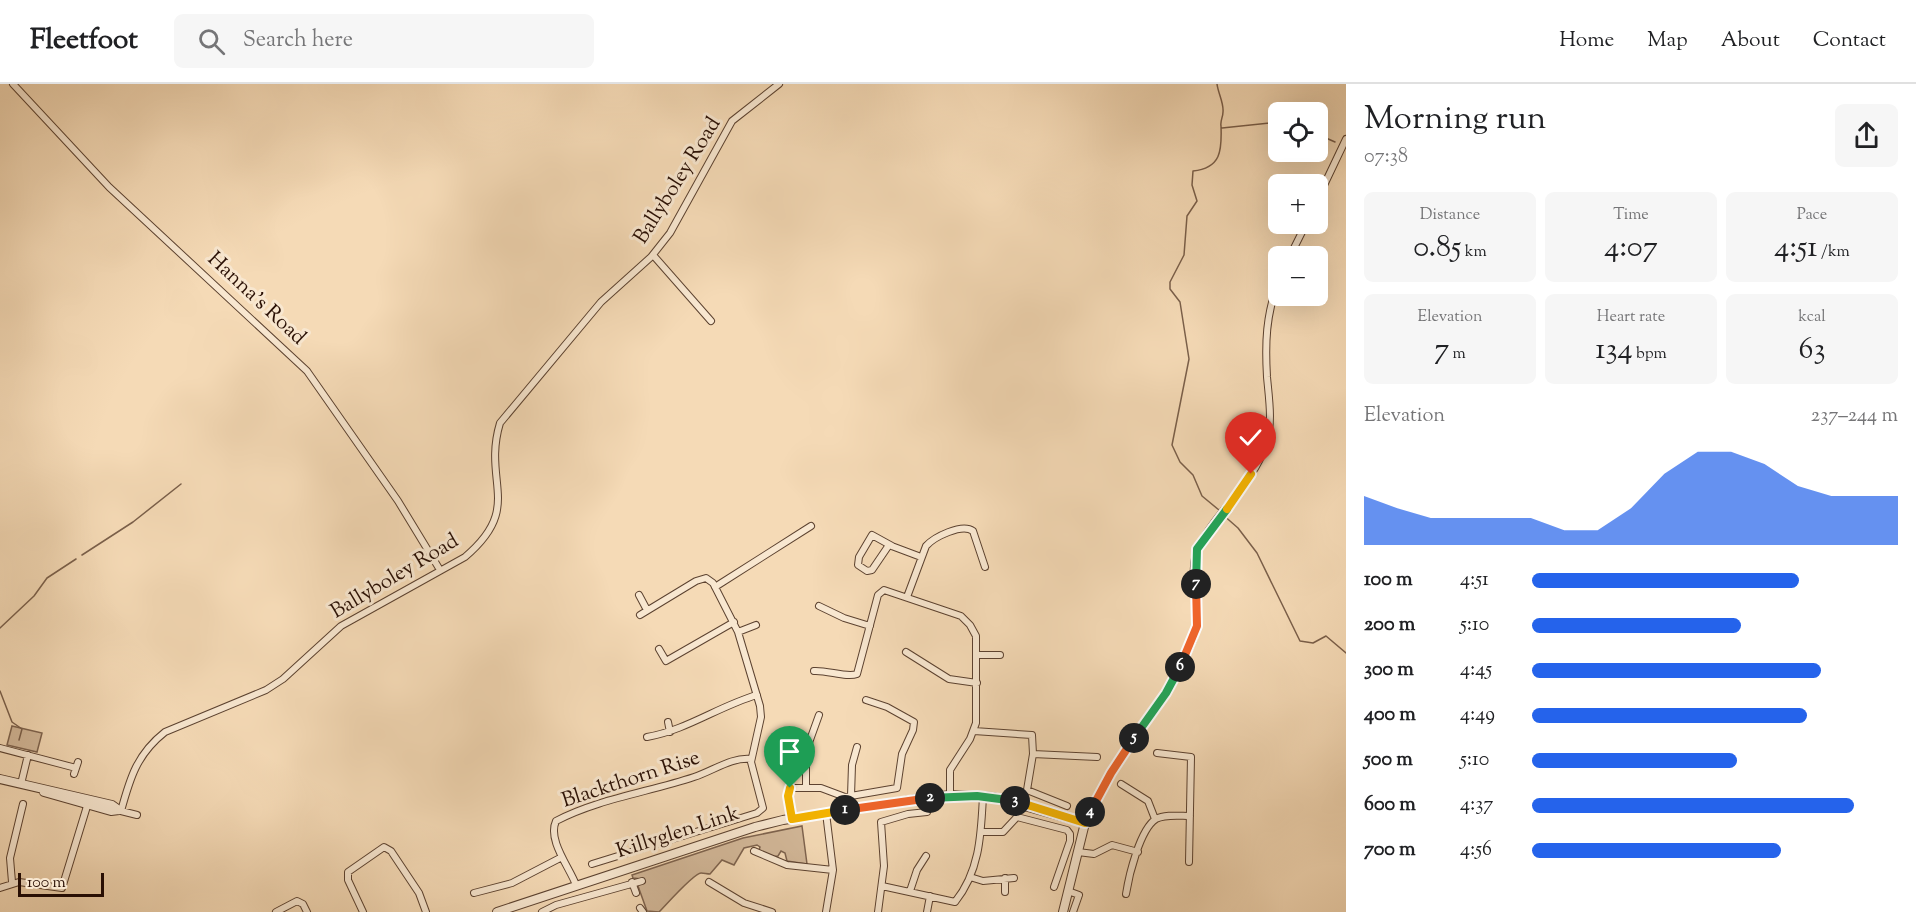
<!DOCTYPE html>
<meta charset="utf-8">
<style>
body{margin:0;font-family:"Sorts Mill Goudy",serif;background:#f6f6f6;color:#202124;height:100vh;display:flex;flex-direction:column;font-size:22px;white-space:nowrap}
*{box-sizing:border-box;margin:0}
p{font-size:20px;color:#757577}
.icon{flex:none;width:33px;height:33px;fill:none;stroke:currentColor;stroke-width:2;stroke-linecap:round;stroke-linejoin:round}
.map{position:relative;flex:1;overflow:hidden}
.details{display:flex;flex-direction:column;background:#fff;width:570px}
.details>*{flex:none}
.buttons{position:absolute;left:1268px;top:18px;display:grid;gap:12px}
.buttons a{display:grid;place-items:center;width:60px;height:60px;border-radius:9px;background:#fff;box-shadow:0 6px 24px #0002;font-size:30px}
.scale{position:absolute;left:18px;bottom:15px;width:86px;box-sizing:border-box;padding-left:6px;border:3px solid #290f04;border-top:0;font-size:16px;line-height:21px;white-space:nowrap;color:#290f04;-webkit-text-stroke:4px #f8e7d0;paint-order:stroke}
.pin{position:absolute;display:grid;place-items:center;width:51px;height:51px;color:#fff;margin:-62px -26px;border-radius:50% 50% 50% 0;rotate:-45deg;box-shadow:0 0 6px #0007}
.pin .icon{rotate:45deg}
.km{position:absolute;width:30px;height:30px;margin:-15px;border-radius:50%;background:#222;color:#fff;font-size:16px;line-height:30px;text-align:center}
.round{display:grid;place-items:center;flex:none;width:63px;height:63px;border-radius:9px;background:#f6f6f6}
.headline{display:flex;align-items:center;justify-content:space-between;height:102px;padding:0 18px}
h1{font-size:33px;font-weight:600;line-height:45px}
.figures{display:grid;grid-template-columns:repeat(3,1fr);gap:9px;height:102px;padding:6px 18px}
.figures div{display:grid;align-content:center;border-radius:9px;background:#f6f6f6;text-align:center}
.figures b{font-size:30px;font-weight:600}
.figures small{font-size:16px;font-weight:400}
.figures p{font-size:16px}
.chart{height:168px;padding:12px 18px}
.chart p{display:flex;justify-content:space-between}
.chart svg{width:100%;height:108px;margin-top:6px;fill:#2563eb;opacity:.7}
ul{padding:0 18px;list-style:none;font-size:20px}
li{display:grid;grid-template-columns:96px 72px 1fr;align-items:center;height:45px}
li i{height:15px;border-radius:8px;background:#2563eb}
header{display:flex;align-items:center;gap:36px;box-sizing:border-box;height:84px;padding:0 30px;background:#fff;border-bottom:2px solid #e0e0e0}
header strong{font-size:28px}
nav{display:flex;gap:33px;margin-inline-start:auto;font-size:21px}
.search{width:420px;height:54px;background:#f6f6f6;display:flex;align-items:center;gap:15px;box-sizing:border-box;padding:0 21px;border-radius:9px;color:#757577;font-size:22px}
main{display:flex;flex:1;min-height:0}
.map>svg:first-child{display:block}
.green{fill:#d2b798;stroke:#7e634e;stroke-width:1.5}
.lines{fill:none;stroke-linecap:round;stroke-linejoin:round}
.stream{stroke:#7a5f4a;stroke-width:1.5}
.minor-casing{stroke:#5c4230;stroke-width:8}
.tertiary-casing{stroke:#5c4230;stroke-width:10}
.minor{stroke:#f8e7d0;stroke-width:6}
.tertiary{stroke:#f8e7d0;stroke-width:8}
.split-1-casing{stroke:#fff;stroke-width:12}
.split-2-casing{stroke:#fff;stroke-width:12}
.split-3-casing{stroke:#fff;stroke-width:12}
.split-4-casing{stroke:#fff;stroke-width:12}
.split-5-casing{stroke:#fff;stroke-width:12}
.split-6-casing{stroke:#fff;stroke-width:12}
.split-7-casing{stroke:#fff;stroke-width:12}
.split-8-casing{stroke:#fff;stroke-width:12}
.split-9-casing{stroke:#fff;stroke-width:12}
.split-1{stroke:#f5b400;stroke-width:8}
.split-2{stroke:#f0652b;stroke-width:8}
.split-3{stroke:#22a559;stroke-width:8}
.split-4{stroke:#f5b400;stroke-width:8}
.split-5{stroke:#f0652b;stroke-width:8}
.split-6{stroke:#22a559;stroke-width:8}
.split-7{stroke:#f0652b;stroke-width:8}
.split-8{stroke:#22a559;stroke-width:8}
.split-9{stroke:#f5b400;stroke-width:8}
.labels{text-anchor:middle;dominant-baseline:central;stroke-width:6;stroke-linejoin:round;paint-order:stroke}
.street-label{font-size:21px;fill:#290f04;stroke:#f8e7d0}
</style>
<header>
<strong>Fleetfoot</strong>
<div class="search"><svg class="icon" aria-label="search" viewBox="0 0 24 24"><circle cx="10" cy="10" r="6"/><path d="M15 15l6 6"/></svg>Search here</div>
<nav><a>Home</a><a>Map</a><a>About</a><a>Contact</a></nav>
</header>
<main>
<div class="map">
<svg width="1346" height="828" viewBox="0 0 1346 828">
<rect width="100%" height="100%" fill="#f5dab6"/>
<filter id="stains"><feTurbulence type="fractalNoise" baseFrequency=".00333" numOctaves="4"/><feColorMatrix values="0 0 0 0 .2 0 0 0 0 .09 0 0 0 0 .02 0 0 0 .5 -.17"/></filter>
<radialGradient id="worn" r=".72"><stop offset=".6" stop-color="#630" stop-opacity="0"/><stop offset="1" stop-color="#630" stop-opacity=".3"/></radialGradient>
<path class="green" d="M12,642L42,649L37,668L7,661Z
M802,742L807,780L787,777L785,769L781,767L778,772L772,773L759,766L760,763L757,761L744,764L734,781L722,776L710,790C707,790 704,789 701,789C694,789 666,821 659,828L647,827L638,802L643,795L633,794L632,791L743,754Z"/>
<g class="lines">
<path class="stream" d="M1217,0C1218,9 1224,19 1223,28C1223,33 1220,37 1221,42C1222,67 1221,84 1193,87L1192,101L1197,117L1187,132L1184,171L1170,198V205L1180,218L1189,275L1172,361L1180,378L1193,391L1202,412L1219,426
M1222,44L1278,38
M1317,50L1335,58
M1222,430L1238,444L1257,469L1300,557L1313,559L1326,552L1346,569
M82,471L133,438L181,400
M0,544L34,512L47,494L76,475
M0,607L12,638L22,645L19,656"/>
<defs>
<path id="minor" d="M13,0L109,103L307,287L398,417L440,486
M1317,116L1346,55
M653,171L711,237
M1290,172L1306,140
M892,462L872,451L859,473L858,481L867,487L872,486L889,461L921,473
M715,503L811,442
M639,511L647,526
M907,513L926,462C934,453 962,439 973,447L985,483
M819,522L844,534L870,542
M738,548L756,541
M659,565L666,577L734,538
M906,568L949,595L977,599
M978,571H1000
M814,587C827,586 847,594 857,590L878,511L884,506L961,532L970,541L976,552V639L970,655L950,686V711
M668,638L670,648
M974,647L1032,651L1033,670L1027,706L1067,722
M647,653C687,646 719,622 757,611
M0,664L76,684
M1157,669L1191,673L1189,778
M1033,670L1097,673
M74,690L78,678
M21,700L28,671
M1121,700L1148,717L1155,735
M806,703V667L819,631
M851,712L852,681L857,663
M137,731L121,727C130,694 137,670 165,648L266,606L283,595L341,542L465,473C524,423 482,399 500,339L601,218L651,173L670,149L732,37L779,0
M792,735L788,712L790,704H821L845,713L897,704L902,670L913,646L914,638L887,623L866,616
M1085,739C1114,673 1166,622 1193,556C1205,526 1185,490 1199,462C1217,426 1253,401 1266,360C1273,339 1269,315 1267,293C1265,259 1266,231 1278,199
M981,748H1003L1017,733L1067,746L1070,750V757L1054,803
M754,767L787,781L833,786
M1078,768L1094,770L1112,761L1138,768
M592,780L757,729L763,724L751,678L761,633L760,622L738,548L713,499L706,494L696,497L640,531
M970,793L983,797L1014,794
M1005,794V808
M12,798L10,774L23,720
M632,798L636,809
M709,798L744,819L772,828
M576,801C570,784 547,756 556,737C598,715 649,708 694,693C713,687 731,673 751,675
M882,802L955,818C980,787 981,750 983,712
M0,804L19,798L62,804L88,719
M910,807L917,786L926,772
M1068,807L1079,811L1073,828
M474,809L512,799L562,773
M1126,810C1129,791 1140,745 1156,735C1165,730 1180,732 1190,732
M640,824L643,828
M276,828L297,817L303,820L307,828
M363,828L348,796V788L384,763L391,767L419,809L426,828
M542,828L556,821L642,797
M826,828L833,786L826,729
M878,828L884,782L881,738L908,730L927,728
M927,828L930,812"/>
<path id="tertiary" d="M0,695L112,721L119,726
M44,708L111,727L119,726
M497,828L755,743L783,736L918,715L950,711L993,713L1085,739L1063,828"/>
</defs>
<use href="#minor" class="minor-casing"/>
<use href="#tertiary" class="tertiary-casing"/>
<use href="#minor" class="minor"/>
<use href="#tertiary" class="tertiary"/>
</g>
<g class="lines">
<defs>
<path id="split-1" d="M790,704L788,712L792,735L845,726"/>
<path id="split-2" d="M845,726L930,714"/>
<path id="split-3" d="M930,714L977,712L1015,717"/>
<path id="split-4" d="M1015,717L1085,739L1090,728"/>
<path id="split-5" d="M1090,728L1111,689L1134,654"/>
<path id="split-6" d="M1134,654L1166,609L1180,583"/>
<path id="split-7" d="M1180,583L1197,542L1196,500"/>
<path id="split-8" d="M1196,500L1197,465L1227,425"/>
<path id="split-9" d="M1227,425L1251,390"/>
</defs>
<use href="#split-1" class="split-1-casing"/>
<use href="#split-2" class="split-2-casing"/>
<use href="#split-3" class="split-3-casing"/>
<use href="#split-4" class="split-4-casing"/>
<use href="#split-5" class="split-5-casing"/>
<use href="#split-6" class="split-6-casing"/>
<use href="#split-7" class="split-7-casing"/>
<use href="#split-8" class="split-8-casing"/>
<use href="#split-9" class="split-9-casing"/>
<use href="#split-1" class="split-1"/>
<use href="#split-2" class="split-2"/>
<use href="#split-3" class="split-3"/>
<use href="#split-4" class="split-4"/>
<use href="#split-5" class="split-5"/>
<use href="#split-6" class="split-6"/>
<use href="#split-7" class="split-7"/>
<use href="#split-8" class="split-8"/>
<use href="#split-9" class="split-9"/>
</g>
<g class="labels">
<g class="street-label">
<text transform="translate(678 97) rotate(-58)">Ballyboley Road</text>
<text transform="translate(256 215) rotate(43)">Hanna's Road</text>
<text transform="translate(395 493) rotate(-31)">Ballyboley Road</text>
<text transform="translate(631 696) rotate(-18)">Blackthorn Rise</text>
<text transform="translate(678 749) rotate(-18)">Killyglen Link</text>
</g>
</g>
<rect width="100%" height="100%" filter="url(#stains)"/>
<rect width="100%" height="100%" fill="url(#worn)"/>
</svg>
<div class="buttons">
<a><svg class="icon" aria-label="locate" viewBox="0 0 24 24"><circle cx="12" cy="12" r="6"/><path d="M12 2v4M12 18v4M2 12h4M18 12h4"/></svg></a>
<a>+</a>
<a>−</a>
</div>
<div class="scale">100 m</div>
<div class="pin" style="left:790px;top:704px;background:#1e9e55"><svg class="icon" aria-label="arrive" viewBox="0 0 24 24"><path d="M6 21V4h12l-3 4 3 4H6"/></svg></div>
<div class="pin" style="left:1251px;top:390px;background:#d93025"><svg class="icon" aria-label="check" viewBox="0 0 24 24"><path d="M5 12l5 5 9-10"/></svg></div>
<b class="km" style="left:845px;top:726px">1</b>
<b class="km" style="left:930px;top:714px">2</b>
<b class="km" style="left:1015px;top:717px">3</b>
<b class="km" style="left:1090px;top:728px">4</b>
<b class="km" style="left:1134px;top:654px">5</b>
<b class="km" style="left:1180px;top:583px">6</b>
<b class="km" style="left:1196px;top:500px">7</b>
</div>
<section class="details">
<div class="headline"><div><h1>Morning run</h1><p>07:38</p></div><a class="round"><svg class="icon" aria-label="share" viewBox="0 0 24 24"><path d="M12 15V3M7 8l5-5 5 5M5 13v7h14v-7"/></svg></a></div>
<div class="figures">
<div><p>Distance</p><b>0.85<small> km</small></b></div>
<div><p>Time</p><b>4:07</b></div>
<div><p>Pace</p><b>4:51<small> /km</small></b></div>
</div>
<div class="figures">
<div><p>Elevation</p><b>7<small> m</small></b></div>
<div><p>Heart rate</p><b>134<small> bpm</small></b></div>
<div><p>kcal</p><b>63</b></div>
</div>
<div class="chart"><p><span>Elevation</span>237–244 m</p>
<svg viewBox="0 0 160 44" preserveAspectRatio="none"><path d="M0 44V24L10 29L20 33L30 33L40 33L50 33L60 38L70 38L80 29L90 15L100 6L110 6L120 11L130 20L140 24L150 24L160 24V44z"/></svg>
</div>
<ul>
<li><b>100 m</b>4:51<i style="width:73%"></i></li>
<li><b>200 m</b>5:10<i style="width:57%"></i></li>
<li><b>300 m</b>4:45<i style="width:79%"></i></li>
<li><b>400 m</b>4:49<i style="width:75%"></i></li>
<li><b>500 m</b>5:10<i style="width:56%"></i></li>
<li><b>600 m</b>4:37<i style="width:88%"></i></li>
<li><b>700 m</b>4:56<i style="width:68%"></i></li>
</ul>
</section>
</main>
